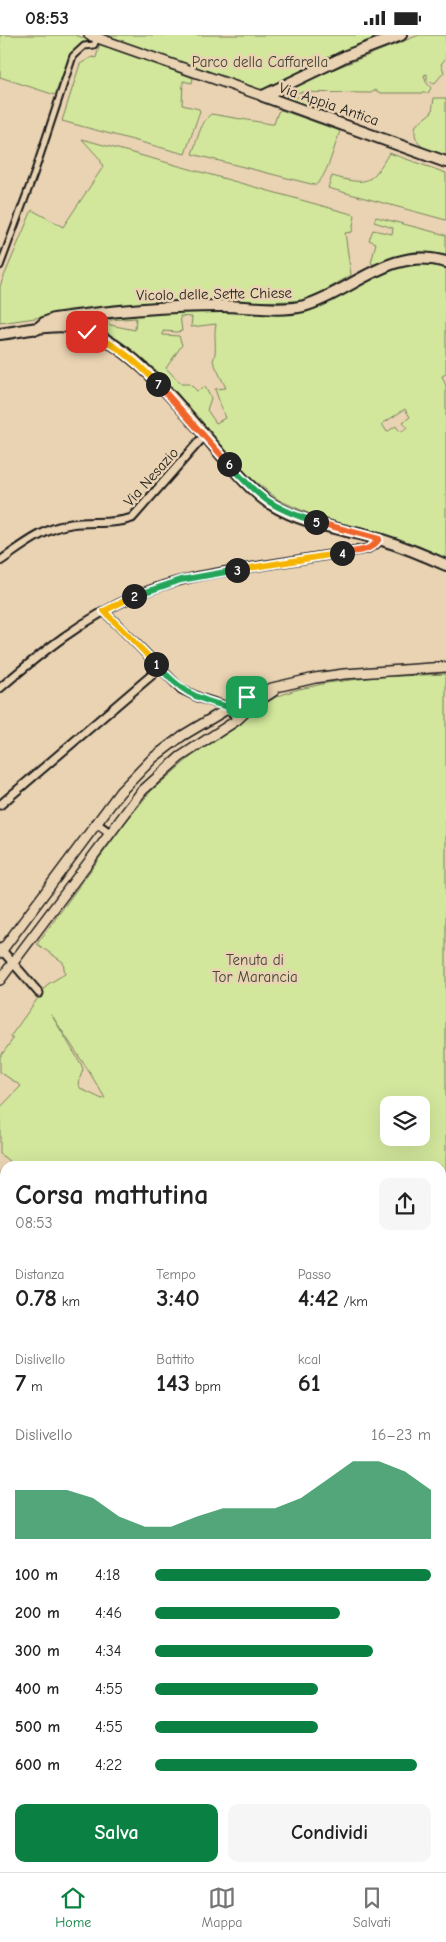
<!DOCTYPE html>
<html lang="it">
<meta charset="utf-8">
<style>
body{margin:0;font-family:"Comic Neue",sans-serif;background:#f6f6f6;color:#222;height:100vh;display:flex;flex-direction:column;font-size:19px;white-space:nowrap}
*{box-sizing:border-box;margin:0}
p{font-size:16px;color:#767676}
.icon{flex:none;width:28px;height:28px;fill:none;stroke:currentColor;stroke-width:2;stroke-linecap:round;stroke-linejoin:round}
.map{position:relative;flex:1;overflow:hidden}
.sheet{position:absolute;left:0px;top:1126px;width:446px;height:711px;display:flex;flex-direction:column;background:#fff;border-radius:15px 15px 0 0;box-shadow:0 5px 20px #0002}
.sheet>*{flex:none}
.tools{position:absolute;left:380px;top:1061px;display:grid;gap:10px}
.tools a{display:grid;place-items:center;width:50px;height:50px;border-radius:10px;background:#fff;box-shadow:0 5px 20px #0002;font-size:25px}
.pin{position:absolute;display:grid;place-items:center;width:42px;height:42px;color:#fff;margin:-21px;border-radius:10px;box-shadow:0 2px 8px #0006}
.km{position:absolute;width:25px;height:25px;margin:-12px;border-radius:50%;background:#222;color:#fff;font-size:14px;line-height:25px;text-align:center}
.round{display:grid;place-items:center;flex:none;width:52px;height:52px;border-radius:10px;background:#f6f6f6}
.summary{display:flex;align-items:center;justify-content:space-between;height:85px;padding:0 15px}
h1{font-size:28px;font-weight:700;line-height:38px}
.metrics{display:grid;grid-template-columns:repeat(3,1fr);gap:8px;height:85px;padding:5px 15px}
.metrics div{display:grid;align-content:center}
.metrics b{font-size:25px;font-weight:700}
.metrics small{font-size:14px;font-weight:400}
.metrics p{font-size:14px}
.chart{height:140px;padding:10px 15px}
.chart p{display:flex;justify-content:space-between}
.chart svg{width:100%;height:90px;margin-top:5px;fill:#0b8043;opacity:.7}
.cta{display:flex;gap:10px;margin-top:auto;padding:10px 15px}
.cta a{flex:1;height:58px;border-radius:10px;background:#0b8043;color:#fff;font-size:20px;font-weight:700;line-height:58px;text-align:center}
.cta a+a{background:#f6f6f6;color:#222}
ul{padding:0 15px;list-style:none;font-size:16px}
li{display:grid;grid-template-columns:80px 60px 1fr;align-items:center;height:38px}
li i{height:12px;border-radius:6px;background:#0b8043}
.status{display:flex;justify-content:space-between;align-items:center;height:35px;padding:0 25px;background:#fff;direction:ltr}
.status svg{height:14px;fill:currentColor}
.tab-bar{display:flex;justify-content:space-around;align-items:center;height:70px;border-top:1px solid #e0e0e0;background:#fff;font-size:14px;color:#767676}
.tab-bar a{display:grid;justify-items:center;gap:2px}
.tab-bar .selected{color:#0b8043}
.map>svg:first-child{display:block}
.green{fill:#d2e79c;stroke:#77825c;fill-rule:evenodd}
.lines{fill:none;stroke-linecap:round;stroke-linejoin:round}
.stream{stroke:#66849e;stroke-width:2}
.pedestrian-casing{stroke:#1c1c1c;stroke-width:9}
.minor-casing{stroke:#1c1c1c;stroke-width:11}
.tertiary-casing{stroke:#1c1c1c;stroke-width:12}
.secondary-casing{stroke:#1c1c1c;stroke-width:14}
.pedestrian{stroke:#ead3b2;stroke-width:5}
.minor{stroke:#ead3b2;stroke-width:7}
.tertiary{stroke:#ead3b2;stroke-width:9}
.secondary{stroke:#ead3b2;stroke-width:10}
.split-1-casing{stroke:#fff;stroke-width:10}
.split-2-casing{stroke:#fff;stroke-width:10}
.split-3-casing{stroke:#fff;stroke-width:10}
.split-4-casing{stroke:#fff;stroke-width:10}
.split-5-casing{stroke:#fff;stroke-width:10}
.split-6-casing{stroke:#fff;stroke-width:10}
.split-7-casing{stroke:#fff;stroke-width:10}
.split-8-casing{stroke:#fff;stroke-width:10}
.split-1{stroke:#22a559;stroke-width:6}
.split-2{stroke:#f5b400;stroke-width:6}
.split-3{stroke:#22a559;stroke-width:6}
.split-4{stroke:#f5b400;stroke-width:6}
.split-5{stroke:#f0652b;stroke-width:6}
.split-6{stroke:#22a559;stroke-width:6}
.split-7{stroke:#f0652b;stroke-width:6}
.split-8{stroke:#f5b400;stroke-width:6}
.labels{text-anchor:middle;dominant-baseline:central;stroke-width:5;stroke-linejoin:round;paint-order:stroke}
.park-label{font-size:15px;fill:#404536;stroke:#ead3b2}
.street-label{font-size:15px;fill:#1c1c1c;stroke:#ead3b2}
</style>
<div class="status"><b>08:53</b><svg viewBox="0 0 49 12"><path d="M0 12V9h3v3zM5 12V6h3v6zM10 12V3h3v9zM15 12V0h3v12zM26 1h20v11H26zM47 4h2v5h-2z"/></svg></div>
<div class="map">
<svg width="446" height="1837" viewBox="0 0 446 1837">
<rect width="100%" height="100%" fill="#ead3b2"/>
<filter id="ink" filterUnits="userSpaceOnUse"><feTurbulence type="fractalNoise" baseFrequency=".02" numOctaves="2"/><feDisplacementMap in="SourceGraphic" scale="10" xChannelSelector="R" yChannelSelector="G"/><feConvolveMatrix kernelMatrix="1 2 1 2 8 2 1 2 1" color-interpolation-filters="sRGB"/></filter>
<g filter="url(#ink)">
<path class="green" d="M0,0H75L90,5L71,18L55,60L0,42Z
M99,0H383L339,17L269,53L256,55Z
M419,0H446V23L441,29L444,37L434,49L427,45V39L424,40L426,47L431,53L428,58H381L375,55L371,58L283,57L284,54Z
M100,8L193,43L192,48L183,46L182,70L199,74L200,76L185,119L62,86L80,29L92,22L96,23Z
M282,61L322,64L320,66L319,78L282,63Z
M434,63H446V124C431,117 410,111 416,90L432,77Z
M281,75L340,96C335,109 326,145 315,150L192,119C197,107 200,87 211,79L271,89H274L278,77Z
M82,104L355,180L352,197L345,198L351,240L324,256L301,266L134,269L0,288V251L32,175L63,192L103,132L100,124Z
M389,118L446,138V185L328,153L332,141C368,151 371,149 389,118Z
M376,182L446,200V222C414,211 404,219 375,230L371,228L376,208L369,205L373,195L392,199L393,193L374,187Z
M407,227L446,230V339L442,341L446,351V524L419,511L310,479L279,465L247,440L142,324C120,306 99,293 71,286L104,281L110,290L135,295L136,283L110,285L108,280L226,274L234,278L239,274L290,275ZM180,281L192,282L191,292L216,289C213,302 218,314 213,326L226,353L215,354L225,383L216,388L207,375L211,363L205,352L197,356L190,349H181L166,333L182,310L179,301L163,300V296L177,297L182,296ZM405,374L410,382L403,387L407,393L400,397L396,391L387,397L382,389Z
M446,639V1358H441V1131H5V1330L0,1327V1137L9,1126L0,1119V1073L21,1051L0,1037V1022L13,1004L10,1002L48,949L65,939L63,927L37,909L125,788L150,757L193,720L237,692L258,673L276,662L295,655L327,648L375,642ZM51,979L88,1035L105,1063L102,1064L81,1054L78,1049L83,1034L81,1029ZM389,1070H421V1102H389Z
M5,1337V1603L0,1601V1348Z
M441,1409L446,1410V1499L441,1497Z
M441,1684H446V1823L441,1821Z
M262,1832L270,1837H138L133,1833Z
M434,1833L443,1835L442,1837H362L357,1833Z"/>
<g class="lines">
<path class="stream" d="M441,1425H446
M0,1449L5,1448
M0,1509L5,1511
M441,1759L446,1762"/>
<defs>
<path id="pedestrian" d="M0,231L34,139L73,21L84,11L94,10L97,3"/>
<path id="minor" d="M0,526C22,511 44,493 71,489C91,486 113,490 132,483L204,401
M104,576L181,654L200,663L229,672L237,685
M0,653C42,617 84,583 135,561C173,544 213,538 253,532C291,526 329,520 367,514L376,509L379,504
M0,770L160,633
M96,788L110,798
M0,913L39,958"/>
<path id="tertiary" d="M89,0L263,61
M0,918L120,757L153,723L182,701L239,667L272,653L315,643L344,639L446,632
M0,945L142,756L180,722L237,685L254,669L274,656"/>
<path id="secondary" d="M263,61L446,127
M263,61L346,21L401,0
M37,294L44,288L54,284C109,276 165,271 221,271C247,271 280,277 304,271C352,257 391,210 446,227
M0,299C23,296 49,289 72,292C131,301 192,387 230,430C242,443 255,459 271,469C303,489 343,494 379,504C402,511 424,520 446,530"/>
</defs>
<use href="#pedestrian" class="pedestrian-casing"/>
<use href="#minor" class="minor-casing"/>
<use href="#tertiary" class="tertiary-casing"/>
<use href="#secondary" class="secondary-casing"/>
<use href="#pedestrian" class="pedestrian"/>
<use href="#minor" class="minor"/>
<use href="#tertiary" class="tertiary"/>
<use href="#secondary" class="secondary"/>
</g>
</g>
<g class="lines" filter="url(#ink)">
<defs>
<path id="split-1" d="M156,629C180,655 194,664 229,672L247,662"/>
<path id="split-2" d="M134,561L104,576L156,629"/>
<path id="split-3" d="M134,561L181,545L237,535"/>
<path id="split-4" d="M237,535L342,518"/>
<path id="split-5" d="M316,487L379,504C371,517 356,516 342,518"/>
<path id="split-6" d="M229,429C259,463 272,473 316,487"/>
<path id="split-7" d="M158,349L229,429"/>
<path id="split-8" d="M87,297C115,308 137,327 158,349"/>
</defs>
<use href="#split-1" class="split-1-casing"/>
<use href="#split-2" class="split-2-casing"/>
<use href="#split-3" class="split-3-casing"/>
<use href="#split-4" class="split-4-casing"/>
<use href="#split-5" class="split-5-casing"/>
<use href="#split-6" class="split-6-casing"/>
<use href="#split-7" class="split-7-casing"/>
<use href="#split-8" class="split-8-casing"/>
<use href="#split-1" class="split-1"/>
<use href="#split-2" class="split-2"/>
<use href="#split-3" class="split-3"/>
<use href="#split-4" class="split-4"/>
<use href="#split-5" class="split-5"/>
<use href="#split-6" class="split-6"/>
<use href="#split-7" class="split-7"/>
<use href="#split-8" class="split-8"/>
</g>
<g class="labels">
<g class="park-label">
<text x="260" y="27">Parco della Caffarella</text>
<text x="255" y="925">Tenuta di<tspan x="255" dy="17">Tor Marancia</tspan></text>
</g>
<g class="street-label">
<text transform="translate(329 69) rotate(19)">Via Appia Antica</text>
<text transform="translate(214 259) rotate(-1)">Vicolo delle Sette Chiese</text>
<text transform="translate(151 442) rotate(-48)">Via Nesazio</text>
</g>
</g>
</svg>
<div class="tools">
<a><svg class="icon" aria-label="layers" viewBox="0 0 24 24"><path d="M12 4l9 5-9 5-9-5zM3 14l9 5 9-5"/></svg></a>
</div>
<div class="pin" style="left:247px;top:662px;background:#1e9e55"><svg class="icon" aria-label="arrive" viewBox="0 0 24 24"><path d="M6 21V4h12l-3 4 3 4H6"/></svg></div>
<div class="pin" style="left:87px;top:297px;background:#d93025"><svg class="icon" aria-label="check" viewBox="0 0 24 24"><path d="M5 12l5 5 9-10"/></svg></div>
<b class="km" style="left:156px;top:629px">1</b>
<b class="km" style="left:134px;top:561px">2</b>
<b class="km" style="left:237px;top:535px">3</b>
<b class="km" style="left:342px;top:518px">4</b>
<b class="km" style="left:316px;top:487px">5</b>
<b class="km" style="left:229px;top:429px">6</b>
<b class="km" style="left:158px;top:349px">7</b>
<section class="sheet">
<div class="summary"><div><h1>Corsa mattutina</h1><p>08:53</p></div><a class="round"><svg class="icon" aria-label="share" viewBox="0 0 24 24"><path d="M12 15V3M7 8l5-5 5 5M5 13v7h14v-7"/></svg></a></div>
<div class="metrics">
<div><p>Distanza</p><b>0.78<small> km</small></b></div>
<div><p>Tempo</p><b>3:40</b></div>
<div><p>Passo</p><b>4:42<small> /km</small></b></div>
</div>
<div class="metrics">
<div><p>Dislivello</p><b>7<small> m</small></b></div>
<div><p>Battito</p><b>143<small> bpm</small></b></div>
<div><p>kcal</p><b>61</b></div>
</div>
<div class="chart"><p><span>Dislivello</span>16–23 m</p>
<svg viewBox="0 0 160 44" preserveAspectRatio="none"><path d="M0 44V20L10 20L20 20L30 24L40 33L50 38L60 38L70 33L80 29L90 29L100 29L110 24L120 15L130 6L140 6L150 11L160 20V44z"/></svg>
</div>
<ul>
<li><b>100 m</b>4:18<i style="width:100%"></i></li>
<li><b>200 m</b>4:46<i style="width:67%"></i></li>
<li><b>300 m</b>4:34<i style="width:79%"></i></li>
<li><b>400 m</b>4:55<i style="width:59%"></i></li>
<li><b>500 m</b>4:55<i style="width:59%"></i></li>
<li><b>600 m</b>4:22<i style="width:95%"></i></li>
</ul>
<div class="cta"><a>Salva</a><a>Condividi</a></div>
</section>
</div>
<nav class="tab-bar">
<a class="selected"><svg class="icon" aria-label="home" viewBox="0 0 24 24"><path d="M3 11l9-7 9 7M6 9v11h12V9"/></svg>Home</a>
<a><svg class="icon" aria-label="map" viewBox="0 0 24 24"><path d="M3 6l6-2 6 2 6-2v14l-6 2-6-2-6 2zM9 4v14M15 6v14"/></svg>Mappa</a>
<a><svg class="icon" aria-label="saved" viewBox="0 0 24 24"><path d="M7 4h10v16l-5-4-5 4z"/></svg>Salvati</a>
</nav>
